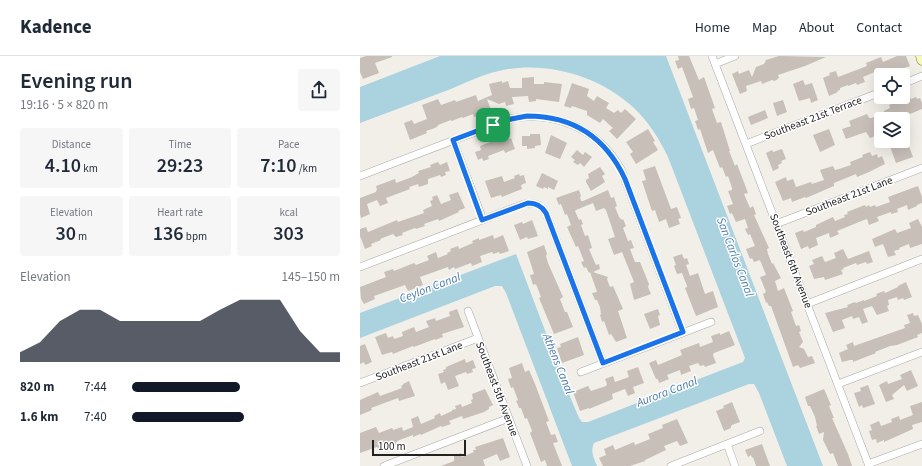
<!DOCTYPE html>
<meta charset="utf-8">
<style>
body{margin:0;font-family:"Source Sans 3",sans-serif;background:#f6f6f7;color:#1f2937;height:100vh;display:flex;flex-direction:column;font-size:15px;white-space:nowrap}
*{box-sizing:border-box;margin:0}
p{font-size:13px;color:#747a83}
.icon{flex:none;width:22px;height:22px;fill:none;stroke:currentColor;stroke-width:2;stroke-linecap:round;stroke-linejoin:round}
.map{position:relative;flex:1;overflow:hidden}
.drawer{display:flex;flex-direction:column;background:#fff;width:360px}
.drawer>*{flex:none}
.buttons{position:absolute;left:514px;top:12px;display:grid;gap:8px}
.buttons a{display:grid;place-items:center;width:36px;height:36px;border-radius:4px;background:#fff;box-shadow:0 4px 16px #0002;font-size:20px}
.scale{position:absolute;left:12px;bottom:10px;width:94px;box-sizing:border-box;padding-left:4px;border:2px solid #222;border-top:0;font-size:11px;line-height:14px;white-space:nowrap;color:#222;-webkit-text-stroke:3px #fff;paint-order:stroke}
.pin{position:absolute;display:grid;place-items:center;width:34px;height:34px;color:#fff;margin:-17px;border-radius:8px;box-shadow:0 2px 6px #0006}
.round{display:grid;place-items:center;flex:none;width:42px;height:42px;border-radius:4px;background:#f6f6f7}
.headline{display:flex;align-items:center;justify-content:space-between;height:68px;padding:0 20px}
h1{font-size:22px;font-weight:600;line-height:30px}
.stats{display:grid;grid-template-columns:repeat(3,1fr);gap:6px;height:68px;padding:4px 20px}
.stats div{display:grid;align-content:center;border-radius:4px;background:#f6f6f7;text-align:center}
.stats b{font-size:20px;font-weight:600}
.stats small{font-size:11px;font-weight:400}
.stats p{font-size:11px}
.chart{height:112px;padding:8px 20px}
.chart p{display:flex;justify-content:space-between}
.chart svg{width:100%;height:72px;margin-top:4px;fill:#111827;opacity:.7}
ul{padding:0 20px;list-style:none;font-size:13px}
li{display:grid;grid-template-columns:64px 48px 1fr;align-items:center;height:30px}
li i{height:10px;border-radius:5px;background:#111827}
header{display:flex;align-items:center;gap:24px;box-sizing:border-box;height:56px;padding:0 20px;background:#fff;border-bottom:1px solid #e0e1e3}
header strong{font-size:19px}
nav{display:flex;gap:22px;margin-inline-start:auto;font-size:14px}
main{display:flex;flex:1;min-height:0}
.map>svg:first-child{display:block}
.water{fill:#aad3df}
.building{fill:#c7bfb8}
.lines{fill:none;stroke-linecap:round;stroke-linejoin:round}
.street-casing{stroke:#a9a9a9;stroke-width:8}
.secondary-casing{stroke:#707d05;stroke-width:11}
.street{stroke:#fff;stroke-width:7}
.secondary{stroke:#f7fabf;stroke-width:10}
.route-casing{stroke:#fff;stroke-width:8}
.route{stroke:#1a73e8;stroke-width:5}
.labels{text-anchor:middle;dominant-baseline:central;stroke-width:3;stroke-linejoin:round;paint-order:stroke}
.street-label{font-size:11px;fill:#222;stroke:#fff}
.water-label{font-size:12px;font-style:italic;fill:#4a7aab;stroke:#fff}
</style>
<header>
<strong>Kadence</strong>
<nav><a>Home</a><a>Map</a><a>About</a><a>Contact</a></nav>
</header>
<main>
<section class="drawer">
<div class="headline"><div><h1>Evening run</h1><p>19:16 · 5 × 820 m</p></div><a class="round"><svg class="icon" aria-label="share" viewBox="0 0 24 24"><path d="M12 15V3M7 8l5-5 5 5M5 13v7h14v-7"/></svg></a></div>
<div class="stats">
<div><p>Distance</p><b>4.10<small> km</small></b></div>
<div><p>Time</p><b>29:23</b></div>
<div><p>Pace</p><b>7:10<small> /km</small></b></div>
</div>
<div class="stats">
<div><p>Elevation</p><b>30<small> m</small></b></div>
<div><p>Heart rate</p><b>136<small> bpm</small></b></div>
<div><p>kcal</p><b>303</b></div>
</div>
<div class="chart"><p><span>Elevation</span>145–150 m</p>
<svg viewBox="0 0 160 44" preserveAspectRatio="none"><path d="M0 44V38L10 32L20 19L30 12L40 12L50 19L60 19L70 19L80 19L90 19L100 12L110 6L120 6L130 6L140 25L150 38L160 38V44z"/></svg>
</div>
<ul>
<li><b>820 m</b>7:44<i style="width:52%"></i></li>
<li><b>1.6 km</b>7:40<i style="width:54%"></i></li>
</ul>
</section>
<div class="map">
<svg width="562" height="410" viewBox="0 0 562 410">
<rect width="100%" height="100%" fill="#f2efe9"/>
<path class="water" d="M80,0H306L463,410H427L399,337L394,328H389L234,387C230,396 234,402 237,410H212L146,237L142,230H135L0,282V257L156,198L211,343L219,362L222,366H228L362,314L383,306L385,302L308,101C299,82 288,65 273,51C239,20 188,5 143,14C126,17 107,26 91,33C61,44 30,56 0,67V31Z"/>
<path class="building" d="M6,0H32V1L15,7L19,17L3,23L0,16V2Z
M318,0H329L339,24L344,21L355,52L352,53L357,67L361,66L370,95H369L375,110L377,108L388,137L384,138L390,152L393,150L396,158L394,159L409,192L407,193L408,198L412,208L413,207L421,222L415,225L418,235L424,232L433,255L431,256L436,270L439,269L441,275L439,276L443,286L439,291L444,293L448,301L452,300L455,307L440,312L438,309L433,311L411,250H409L407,246L406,247L403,238L406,236L400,221L406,219L400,204L394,206L392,202L390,203L386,193L395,190L390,178L388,179L385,173L388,172L385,163L376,166L372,157L370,158L367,150L373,148L368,135L372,134V132L368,120L366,121L362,111L360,112L353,94L348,97L340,73L338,74L335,65L338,64L334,52L331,53L328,43L333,41L322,11L318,13L315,5L319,4Z
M419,0L466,1L445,10L418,19L419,22L415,25L412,24L402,28L401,25L386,30L387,35L380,38L372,18L378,15L379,18L389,14L392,21L396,11L404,8L406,4Z
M537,0H546L550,10L533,16L532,14L520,19L517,15L503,21L505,26L497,29L496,27L488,30V29L480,32V34L477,35L478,36L469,40L463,22L470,19L469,17L476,15L478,21L507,10L506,7L521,1L523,6Z
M174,21V28H184V26L202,28L199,46L176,43V45L169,46L168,40L152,41L154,48L146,50L145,46L139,48L127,43L131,54L130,55L114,61L113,58L103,62L102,61L92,65L91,64L78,69V70L75,72L66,75L67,77L50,84L44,67L52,64L54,68L67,63L62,49L78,43L81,49L95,44L96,46L116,39L118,45L132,39L129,28L142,25V27L148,25L150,32H162V22Z
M443,24L445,29L452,27L458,44L451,47L450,42L439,45L433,28Z
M212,27L229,33L227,40L234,45L237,40L249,47L246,52L254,57L258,54L261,57L265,53L276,63L257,83L249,75L253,72L243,63L240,67L227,59V55L212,50L211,52L204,50Z
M550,41L551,43L556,41L557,43L560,42L562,47V53L550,58L541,63H521V78L510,82L506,76L486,83L482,73L491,70L489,65L507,58L509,62H511L524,57V55L530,52L529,49Z
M423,44L427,56L417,60L413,47Z
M405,54L408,62L391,69L388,61Z
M288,73L295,85L293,86L298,94L276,108L270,98L273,96L266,86Z
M469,73L475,89L460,96L453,79Z
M170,78H180L181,89L175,90V92L167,93V90H162V80H170Z
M191,79L207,87L200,103L185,97Z
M143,81L144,85L151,82L155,93L145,97L144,94L128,100L129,103L123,105L122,102L118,104L115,96L121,94L120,90Z
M528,85H547L553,101L536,107Z
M422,93L426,103L421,105L422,107L418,109L419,112L413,115L406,97L412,94L413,96Z
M217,94L223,99L225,96L232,101L224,111L220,107L218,109L213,106L215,104L211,101Z
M510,96L512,100L517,98L518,102L522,100L525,108L509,116L497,121L496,118L474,127V130L446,142L445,141L432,146L431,142L423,145L415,126L426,121L427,125L433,123L436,131L451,126L452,128L464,124L460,114L473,110L475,114L479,113L491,109L490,106L503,101L502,99Z
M78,106L80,109L87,106L90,115L85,116L86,119L81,121L80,119L68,123V128L59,131L58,128L49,131L50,133L26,142L28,147L20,150L17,144L7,148L10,158L1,162L0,158V142L16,136V135L17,134L16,130L35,123L36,127L52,121L57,118L59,117L58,115L71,111L70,109Z
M295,110L311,153L317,151L321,162L318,163L320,168L309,172L306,163L299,166L295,154L292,155L282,125L286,124L283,114Z
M240,111L245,118L242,120L245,126L231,135L226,126V124L229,122L228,118Z
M182,117L198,125L194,134L188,131V133L184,131L183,133L176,130Z
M159,118L160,120L164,119L166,127L161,129L162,133L142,141L141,139L131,142L125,125L142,120L144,126L155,122L154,120Z
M558,130L562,141V147L557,149V150L548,154L547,149L537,153L538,156L531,158V156L517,161L519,165L509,169L507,163L504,164L477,175L479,178L470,182L469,177L456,182L458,189L449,193L448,190L441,193L435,177L443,174L444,176L456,171V169L473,161L475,165L485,161L484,159L488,158L487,156L505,149L506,151L509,149L510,151L515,149L516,151L530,146L528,141Z
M219,134L221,140L220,141L221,145H223L248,134L251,142L254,141L257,150L255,151L259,161L262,164L263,163L266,170L263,172L268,185L271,184L274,192L270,193L275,206H280L289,228L288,231L291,238L274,244L270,228L274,226L262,196L254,199L248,183L255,181L246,154L244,152L236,155L233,147L216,154L215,155L219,164L221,163L223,168L221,169L225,180L228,179L232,192L229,193L235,207L236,209L239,208L240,213L233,216L248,221L247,223L250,231L253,230L263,253L258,255L267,282L256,286L251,278L249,279L244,265L242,266L240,259L241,258L240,251L237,244H235L232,237L237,236L235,230L230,216L229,217L226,211L224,212L221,206L224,205L218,190L216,191L207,171L211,169L207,158L205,159L201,148L199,149L196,142Z
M98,136L105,152L98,155L99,156L79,165L78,163L64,168L65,170L56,173L55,172L42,177L43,179L36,181L33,178L20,183L21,184L11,188L12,190L5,193L0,180V173L6,171L8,176L37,164L38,166L64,157L63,154L72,150L70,145L73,144L72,141L77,139L81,148L91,144L89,139Z
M558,163L562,171V188L550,192L549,188L539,192L540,193L534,195L536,199L528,201L523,188L515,191L512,183L535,173L537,177L551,172L549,167Z
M172,164L178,180L168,183L167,181L160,184L154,169L162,166L163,168Z
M133,179L134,183L143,179L149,195L140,198L139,196L133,198L132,196L120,200L122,206L112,210L111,207L95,213L94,211L89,214L88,211L60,221L63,229L48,235L45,229L14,240L15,243L4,248L1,243L0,231L26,221L24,216L33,213L34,215L54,207L56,209L69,204L67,200L76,196L78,202L88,198L87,197L91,195L90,193L98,190L99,193L113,187L112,185L119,182V184Z
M184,189L187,198L186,200L188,207L203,241L200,243L205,256H207L213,271L194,278L179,242L181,241L176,228L173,229L170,219L174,218L167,196Z
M483,193L488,203L509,195L513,206L507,208L506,206L497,209L496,207L483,212L484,213L481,214L483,218L465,224L464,221L454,223L449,210L454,208L452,204L462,200L465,206L476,202L474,197Z
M322,198L324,203L327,202L329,208L326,209L330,220L338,217L345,238L353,235L358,251L336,260L325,232L327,231V230L322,217L317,218L314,210L316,209L313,201Z
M546,226L552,241L544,244L543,242L538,244L537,241L528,244L529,249L527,250L529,255L517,259L512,250L503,253L508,266L502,268L499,261L493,263L492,260L482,264L485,272L473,276L465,257L488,251L487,249L495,246L496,247L504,244V245L517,240L516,238L524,235L525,237L538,231V230Z
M97,253L104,271L82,278L83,281L75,284V283L54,291L53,290L33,298L32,296L22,299L15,281L26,277L28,282L33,280L34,283L43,280L42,276L54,271L56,276L69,271L66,265L75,262L76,265L90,260L89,256Z
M298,253L300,259L298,260L300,269L290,273L284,258Z
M553,257L554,260L558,259L562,268V277L557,279L558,281L537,289L530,290L515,296L516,297L493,306V304H490L482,306L479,297L488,293L486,289L493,286L494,290L545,272L544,269L550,267L547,259Z
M369,275L375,289L354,297L353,299L356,307L345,311L344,309L340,310L338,307L329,310L331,315L321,319L320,314L307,319L309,323L299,327L298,323H296L289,307L296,304L298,309L322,299L320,294L339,287L340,291L353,286L351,280L360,277V279Z
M218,281L224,299L202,307L197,292L201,291L200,288Z
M5,288L12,306L5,309L4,306L0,308V290Z
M105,303L106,307L113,304L116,312L112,313L113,316L107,318L106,316L95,320L99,330L88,334L85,326L81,328L78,318L84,316L83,314L86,313V311Z
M162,307L165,316L169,314L175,328L189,365L186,366L191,379L195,378L198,386L193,387L202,410H187L185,404L181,406L170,377L172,375L167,362L165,363L161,352H159L158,349L156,345L158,344L153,331L151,332L148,323L152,322L149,312Z
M278,311L284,327L273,331L275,337L268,340L265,333L252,338L253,343L229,353V352L220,355L213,336L228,330L231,335L246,330L247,328L245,323L253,320L255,326L269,321L267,315Z
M551,314L558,330L547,335L544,329L532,339L534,343L526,346L519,329L527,325L528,328L542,323L540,319Z
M49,325L55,340L39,345L38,342L11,352L12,354L0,359V344L18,336L20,340L42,332L41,330L43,329V328Z
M508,329L515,348L503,352L502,349L499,351L494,337L501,335L500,332Z
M125,333L133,349L129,351V353L124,356L103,363L102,360L89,365L91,368L82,371L81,370L61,379L60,378L53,381V379L37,385L38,388L19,396L17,391L0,397V377L16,371L19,377L32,372L33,374L42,371L43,375L53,371L51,363L58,360L61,368L75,362L74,360L80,357L81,360L92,355V354L96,353L95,350L101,348L102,351L112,347L111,344L113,343L112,338Z
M464,333L471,349L469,350L474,362H472L488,398L492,410H478L473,397L470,398L463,384L464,376L459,378L456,370H457L455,361L450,350H448L445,341Z
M372,346L380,366L372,369L371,370V372L364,375L356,355L364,352L363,350Z
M562,346V366L552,369L553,373L524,386V384L517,387L516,383L512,384L509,375L512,374L510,369L519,365L521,370L532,366L531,363L539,360L540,364L553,359L550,350Z
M317,363L328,387L320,390L317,385L304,390L306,394L285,404V405L270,410H243L239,402L246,399L244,393L253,389L255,394L274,386L275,389L290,383L288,378L303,372L302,369Z
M143,382L150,401L140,405L137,398L123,404L125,410H81L94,405V400L101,397L102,401L114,396L113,394H116L115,391Z
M402,388L410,410H396L393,401L392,402L391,399L388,401L385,394Z"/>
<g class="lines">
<defs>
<path id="street" d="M352,0L509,410
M355,8L375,0
M543,28L562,20
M93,84L123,164
M386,88L521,36
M0,120L149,63C195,54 237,72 261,113L323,277
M416,168L562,112
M0,211L164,148C174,146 181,148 186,157L243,307
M447,248L562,203
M108,255L167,410
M221,316L351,266
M0,327L118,282
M478,328L562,296
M367,388L375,410
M508,408L562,388
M24,410L149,362
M311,410L400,375"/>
<path id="secondary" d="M561,0L562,4"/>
</defs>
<use href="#street" class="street-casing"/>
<use href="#secondary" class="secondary-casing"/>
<use href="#street" class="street"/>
<use href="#secondary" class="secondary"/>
</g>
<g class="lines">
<defs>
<path id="route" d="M167,60C213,60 246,82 265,123L323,276L243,307L186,157C182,150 176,147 168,147L122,164L93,84L146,64Z"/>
</defs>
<use href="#route" class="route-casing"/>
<use href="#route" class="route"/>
</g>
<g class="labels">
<g class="street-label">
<text transform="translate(453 62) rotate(-21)">Southeast 21st Terrace</text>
<text transform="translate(489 140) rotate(-21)">Southeast 21st Lane</text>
<text transform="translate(431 205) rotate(69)">Southeast 6th Avenue</text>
<text transform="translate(59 305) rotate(-21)">Southeast 21st Lane</text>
<text transform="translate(137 333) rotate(69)">Southeast 5th Avenue</text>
</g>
<g class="water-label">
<text transform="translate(375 201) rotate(69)">San Carlos Canal</text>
<text transform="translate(70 232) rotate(-21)">Ceylon Canal</text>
<text transform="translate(198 308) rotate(68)">Athens Canal</text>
<text transform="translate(307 336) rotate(-21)">Aurora Canal</text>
</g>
</g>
</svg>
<div class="buttons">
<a><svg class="icon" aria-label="locate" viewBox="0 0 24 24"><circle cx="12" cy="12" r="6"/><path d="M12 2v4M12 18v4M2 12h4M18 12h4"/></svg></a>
<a><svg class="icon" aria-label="layers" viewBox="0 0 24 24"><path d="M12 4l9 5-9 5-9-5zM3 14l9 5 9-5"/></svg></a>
</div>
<div class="scale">100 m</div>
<div class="pin" style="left:133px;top:69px;background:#1e9e55"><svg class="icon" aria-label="arrive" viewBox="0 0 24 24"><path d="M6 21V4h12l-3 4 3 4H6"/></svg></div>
</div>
</main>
